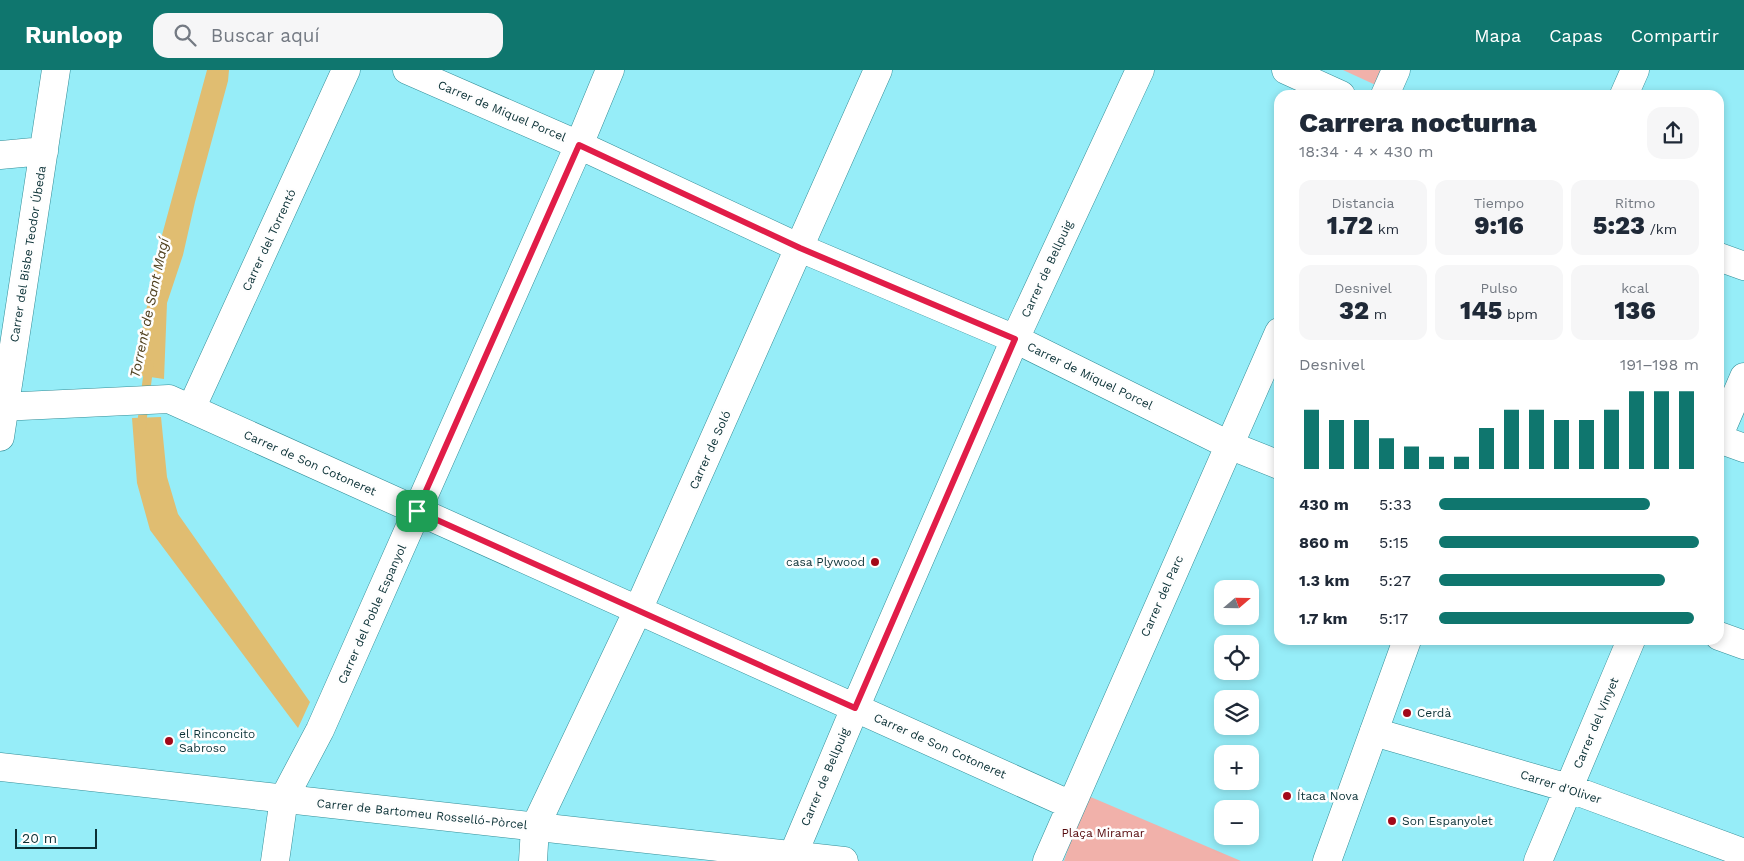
<!DOCTYPE html>
<html lang="es">
<meta charset="utf-8">
<style>
body{margin:0;font-family:"Work Sans",sans-serif;background:#f6f6f7;color:#1f2937;height:100vh;display:flex;flex-direction:column;font-size:19px;white-space:nowrap}
*{box-sizing:border-box;margin:0}
p{font-size:16px;color:#747a83}
.icon{flex:none;width:28px;height:28px;fill:none;stroke:currentColor;stroke-width:2;stroke-linecap:round;stroke-linejoin:round}
.map{position:relative;flex:1;overflow:hidden}
.details{position:absolute;left:1274px;top:20px;width:450px;height:555px;display:flex;flex-direction:column;background:#fff;border-radius:15px;box-shadow:0 2px 8px #0003}
.details>*{flex:none}
.needle{width:32px;rotate:70deg}
.buttons{position:absolute;left:1214px;top:510px;display:grid;gap:10px}
.buttons a{display:grid;place-items:center;width:45px;height:45px;border-radius:10px;background:#fff;box-shadow:0 2px 8px #0003;font-size:25px}
.scale{position:absolute;left:15px;bottom:12px;width:82px;box-sizing:border-box;padding-left:5px;border:2px solid #0b3136;border-top:0;font-size:14px;line-height:18px;white-space:nowrap;color:#0b3136;-webkit-text-stroke:4px #fefefe;paint-order:stroke}
.pin{position:absolute;display:grid;place-items:center;width:42px;height:42px;color:#fff;margin:-21px;border-radius:10px;box-shadow:0 2px 8px #0006}
.round{display:grid;place-items:center;flex:none;width:52px;height:52px;border-radius:15px;background:#f6f6f7}
.overview{display:flex;align-items:center;justify-content:space-between;height:85px;padding:0 25px}
h1{font-size:28px;font-weight:800;line-height:38px}
.figures{display:grid;grid-template-columns:repeat(3,1fr);gap:8px;height:85px;padding:5px 25px}
.figures div{display:grid;align-content:center;border-radius:12px;background:#f6f6f7;text-align:center}
.figures b{font-size:25px;font-weight:800}
.figures small{font-size:14px;font-weight:400}
.figures p{font-size:14px}
.chart{height:140px;padding:10px 25px}
.chart p{display:flex;justify-content:space-between}
.chart svg{width:100%;height:90px;margin-top:5px;stroke:#0f766e;stroke-width:6}
ul{padding:0 25px;list-style:none;font-size:16px}
li{display:grid;grid-template-columns:80px 60px 1fr;align-items:center;height:38px}
li i{height:12px;border-radius:6px;background:#0f766e}
header{display:flex;align-items:center;gap:30px;box-sizing:border-box;height:70px;padding:0 25px;background:#0f766e;color:#fff}
header strong{font-size:24px}
nav{display:flex;gap:28px;margin-inline-start:auto;font-size:18px}
.search{width:350px;height:45px;background:#f6f6f7;display:flex;align-items:center;gap:12px;box-sizing:border-box;padding:0 18px;border-radius:15px;color:#747a83;font-size:19px}
.map>svg:first-child{display:block}
.green{fill:#f1b1aa}
.water{fill:#e0bd71}
.lines{fill:none;stroke-linecap:round;stroke-linejoin:round}
.stream{stroke:#e0bd71;stroke-width:9}
.street-casing{stroke:#338e98;stroke-width:29}
.secondary-casing{stroke:#338e98;stroke-width:29}
.street{stroke:#fff;stroke-width:28}
.secondary{stroke:#fff;stroke-width:28}
.route-casing{stroke:#fff;stroke-width:10}
.route{stroke:#e11d48;stroke-width:6}
.poi-dot{fill:#a30819;stroke:#fefefe;stroke-width:2}
.labels{text-anchor:middle;dominant-baseline:central;stroke-width:5;stroke-linejoin:round;paint-order:stroke}
.street-label{font-size:12px;fill:#0b3136;stroke:#fefefe}
.poi-label{font-size:12px;fill:#0b3136;stroke:#fefefe;text-anchor:start}
.park-label{font-size:12px;fill:#55090c;stroke:#fefefe}
.water-label{font-size:14px;font-style:italic;fill:#4d3e1c;stroke:#fefefe}
</style>
<header>
<strong>Runloop</strong>
<div class="search"><svg class="icon" aria-label="search" viewBox="0 0 24 24"><circle cx="10" cy="10" r="6"/><path d="M15 15l6 6"/></svg>Buscar aquí</div>
<nav><a>Mapa</a><a>Capas</a><a>Compartir</a></nav>
</header>
<div class="map">
<svg width="1744" height="791" viewBox="0 0 1744 791">
<rect width="100%" height="100%" fill="#96edf8"/>
<path class="green" d="M1343,0H1387L1380,17Z
M1086,725L1241,791H1064Z"/>
<path class="water" d="M207,0H229L228,11L195,132L183,185L167,233L164,309L136,305L141,266L159,176Z
M161,347L167,407L178,444L310,632L298,658L150,460L137,413L132,348Z"/>
<g class="lines">
<path class="stream" d="M141,359L149,295"/>
<defs>
<path id="street" d="M407,0L579,75L800,178L1015,269L1229,375L1279,395
M1286,0L1341,25
M1385,25L1396,0
M0,85L44,81
M1719,187L1744,196
M0,337L169,329L1071,735
M191,339L346,0
M1719,365L1744,307
M0,367L56,0
M1719,369L1744,378
M1719,566L1744,575
M1374,662L1568,718L1744,783
M275,791L284,728L320,660L579,75L610,0
M533,791L535,757L638,540L878,0
M792,791L793,785L855,638L1015,269L1140,0
M1047,791L1279,262
M1538,791L1631,570"/>
<path id="secondary" d="M1624,25L1635,0
M0,697L844,791
M1327,791L1407,570"/>
</defs>
<use href="#street" class="street-casing"/>
<use href="#secondary" class="secondary-casing"/>
<use href="#street" class="street"/>
<use href="#secondary" class="secondary"/>
</g>
<g class="lines">
<defs>
<path id="route" d="M579,75L800,178L1015,269L855,638L417,441Z"/>
</defs>
<use href="#route" class="route-casing"/>
<use href="#route" class="route"/>
</g>
<g class="poi-dot">
<circle cx="875" cy="492" r="5"/>
<circle cx="1407" cy="643" r="5"/>
<circle cx="169" cy="671" r="5"/>
<circle cx="1287" cy="726" r="5"/>
<circle cx="1392" cy="751" r="5"/>
</g>
<g class="labels">
<g class="street-label">
<text transform="translate(502 41) rotate(23)">Carrer de Miquel Porcel</text>
<text transform="translate(269 170) rotate(-65)">Carrer del Torrentó</text>
<text transform="translate(28 184) rotate(-81)">Carrer del Bisbe Teodor Úbeda</text>
<text transform="translate(1047 199) rotate(-65)">Carrer de Bellpuig</text>
<text transform="translate(1090 306) rotate(26)">Carrer de Miquel Porcel</text>
<text transform="translate(710 380) rotate(-66)">Carrer de Soló</text>
<text transform="translate(310 393) rotate(24)">Carrer de Son Cotoneret</text>
<text transform="translate(1162 526) rotate(-66)">Carrer del Parc</text>
<text transform="translate(372 544) rotate(-66)">Carrer del Poble Espanyol</text>
<text transform="translate(1596 653) rotate(-67)">Carrer del Vinyet</text>
<text transform="translate(940 676) rotate(24)">Carrer de Son Cotoneret</text>
<text transform="translate(825 707) rotate(-67)">Carrer de Bellpuig</text>
<text transform="translate(1561 717) rotate(18)">Carrer d'Oliver</text>
<text transform="translate(422 744) rotate(6)">Carrer de Bartomeu Rosselló-Pòrcel</text>
</g>
<g class="poi-label">
<text x="865" y="492" text-anchor="end">casa Plywood</text>
<text x="1417" y="643">Cerdà</text>
<text x="179" y="664">el Rinconcito<tspan x="179" dy="14">Sabroso</tspan></text>
<text x="1297" y="726">Ítaca Nova</text>
<text x="1402" y="751">Son Espanyolet</text>
</g>
<g class="park-label">
<text x="1103" y="763">Plaça Miramar</text>
</g>
<g class="water-label">
<text transform="translate(149 238) rotate(-78)">Torrent de Sant Magí</text>
</g>
</g>
</svg>
<div class="buttons">
<a><svg class="needle" viewBox="-14 -14 28 28"><path d="M0-13l5 13h-10z" fill="#e53935"/><path d="M0 13l5-13h-10z" fill="#747a83"/></svg></a>
<a><svg class="icon" aria-label="locate" viewBox="0 0 24 24"><circle cx="12" cy="12" r="6"/><path d="M12 2v4M12 18v4M2 12h4M18 12h4"/></svg></a>
<a><svg class="icon" aria-label="layers" viewBox="0 0 24 24"><path d="M12 4l9 5-9 5-9-5zM3 14l9 5 9-5"/></svg></a>
<a>+</a>
<a>−</a>
</div>
<div class="scale">20 m</div>
<div class="pin" style="left:417px;top:441px;background:#1e9e55"><svg class="icon" aria-label="arrive" viewBox="0 0 24 24"><path d="M6 21V4h12l-3 4 3 4H6"/></svg></div>
<section class="details">
<div class="overview"><div><h1>Carrera nocturna</h1><p>18:34 · 4 × 430 m</p></div><a class="round"><svg class="icon" aria-label="share" viewBox="0 0 24 24"><path d="M12 15V3M7 8l5-5 5 5M5 13v7h14v-7"/></svg></a></div>
<div class="figures">
<div><p>Distancia</p><b>1.72<small> km</small></b></div>
<div><p>Tiempo</p><b>9:16</b></div>
<div><p>Ritmo</p><b>5:23<small> /km</small></b></div>
</div>
<div class="figures">
<div><p>Desnivel</p><b>32<small> m</small></b></div>
<div><p>Pulso</p><b>145<small> bpm</small></b></div>
<div><p>kcal</p><b>136</b></div>
</div>
<div class="chart"><p><span>Desnivel</span>191–198 m</p>
<svg viewBox="0 0 160 44" preserveAspectRatio="none"><path d="M5 44V15M15 44V20M25 44V20M35 44V29M45 44V33M55 44V38M65 44V38M75 44V24M85 44V15M95 44V15M105 44V20M115 44V20M125 44V15M135 44V6M145 44V6M155 44V6"/></svg>
</div>
<ul>
<li><b>430 m</b>5:33<i style="width:81%"></i></li>
<li><b>860 m</b>5:15<i style="width:100%"></i></li>
<li><b>1.3 km</b>5:27<i style="width:87%"></i></li>
<li><b>1.7 km</b>5:17<i style="width:98%"></i></li>
</ul>
</section>
</div>
